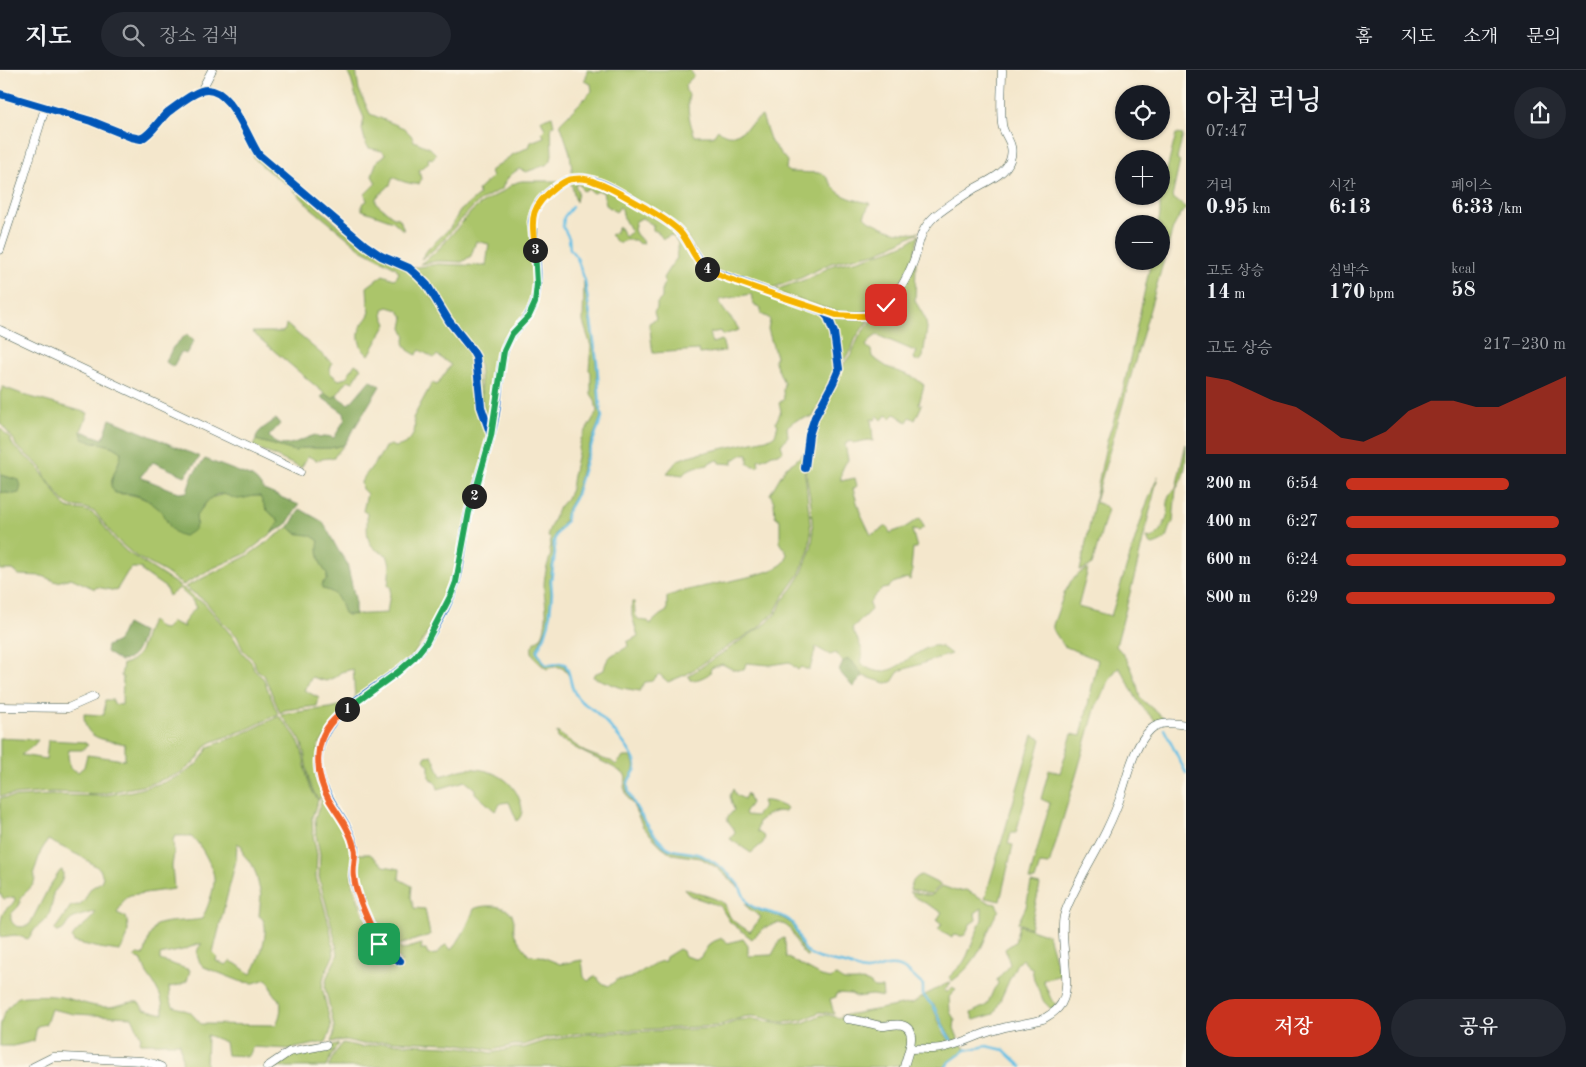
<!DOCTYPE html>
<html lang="ko">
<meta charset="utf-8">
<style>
body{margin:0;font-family:"Old Standard TT","Noto Serif KR",serif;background:#242831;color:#f1f3f6;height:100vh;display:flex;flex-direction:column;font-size:19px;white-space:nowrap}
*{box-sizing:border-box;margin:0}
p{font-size:16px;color:#9ea1a6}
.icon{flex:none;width:28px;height:28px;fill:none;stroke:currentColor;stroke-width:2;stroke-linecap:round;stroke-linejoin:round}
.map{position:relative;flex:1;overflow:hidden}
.panel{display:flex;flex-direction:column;background:#171b24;width:400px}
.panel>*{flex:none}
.buttons{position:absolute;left:1115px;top:15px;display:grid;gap:10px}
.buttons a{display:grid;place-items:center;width:55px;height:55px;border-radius:50%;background:#171b24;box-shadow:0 1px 4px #0004;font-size:25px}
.pin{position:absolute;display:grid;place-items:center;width:42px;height:42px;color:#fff;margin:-21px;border-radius:10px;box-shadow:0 2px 8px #0006}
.km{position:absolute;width:25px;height:25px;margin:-12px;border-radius:50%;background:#222;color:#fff;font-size:14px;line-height:25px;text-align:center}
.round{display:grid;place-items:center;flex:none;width:52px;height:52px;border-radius:26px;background:#242831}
.headline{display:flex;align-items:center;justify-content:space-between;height:85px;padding:0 20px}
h1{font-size:28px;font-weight:600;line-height:38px}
.figures{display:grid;grid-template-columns:repeat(3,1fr);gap:8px;height:85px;padding:5px 20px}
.figures div{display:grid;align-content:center}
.figures b{font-size:21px;font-weight:600}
.figures small{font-size:14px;font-weight:400}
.figures p{font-size:14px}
.chart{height:140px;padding:10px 20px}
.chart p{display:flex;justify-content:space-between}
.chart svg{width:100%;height:90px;margin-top:5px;fill:#c8321e;opacity:.7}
.primary-button{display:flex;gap:10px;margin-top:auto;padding:10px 20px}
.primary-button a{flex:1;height:58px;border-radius:30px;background:#c8321e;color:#fff;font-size:20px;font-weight:600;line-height:58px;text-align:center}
.primary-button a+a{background:#242831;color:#f1f3f6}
ul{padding:0 20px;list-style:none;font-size:16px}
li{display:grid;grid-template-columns:80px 60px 1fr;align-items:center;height:38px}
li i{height:12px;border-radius:6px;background:#c8321e}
header{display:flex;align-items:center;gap:30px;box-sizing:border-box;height:70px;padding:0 25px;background:#171b24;border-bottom:1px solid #363941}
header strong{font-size:24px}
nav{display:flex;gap:28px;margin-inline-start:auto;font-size:18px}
.search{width:350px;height:45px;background:#242831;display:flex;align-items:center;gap:12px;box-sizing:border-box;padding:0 18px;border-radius:28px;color:#9ea1a6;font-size:19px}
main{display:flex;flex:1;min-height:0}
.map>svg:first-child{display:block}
.green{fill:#abc56b;stroke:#658150;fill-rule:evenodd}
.forest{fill:#88aa5f;stroke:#54744a}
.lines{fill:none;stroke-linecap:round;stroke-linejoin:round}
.stream{stroke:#67c0e5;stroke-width:2.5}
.street-casing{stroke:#3f564b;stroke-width:9}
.street{stroke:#fff;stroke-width:8}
.cycleway-casing{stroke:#fcf5e5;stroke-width:11}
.cycleway{stroke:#0057b8;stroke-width:8}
.split-1-casing{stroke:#fff;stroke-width:10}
.split-2-casing{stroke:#fff;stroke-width:10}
.split-3-casing{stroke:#fff;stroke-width:10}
.split-4-casing{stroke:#fff;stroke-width:10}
.split-5-casing{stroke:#fff;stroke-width:10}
.split-1{stroke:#f0652b;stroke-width:6}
.split-2{stroke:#22a559;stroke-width:6}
.split-3{stroke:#22a559;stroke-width:6}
.split-4{stroke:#f5b400;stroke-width:6}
.split-5{stroke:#f5b400;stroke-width:6}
</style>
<header>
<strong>지도</strong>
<div class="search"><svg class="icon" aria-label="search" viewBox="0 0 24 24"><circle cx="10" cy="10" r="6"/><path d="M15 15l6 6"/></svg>장소 검색</div>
<nav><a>홈</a><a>지도</a><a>소개</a><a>문의</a></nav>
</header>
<main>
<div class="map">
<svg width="1186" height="997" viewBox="0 0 1186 997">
<rect width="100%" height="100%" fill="#fcf5e5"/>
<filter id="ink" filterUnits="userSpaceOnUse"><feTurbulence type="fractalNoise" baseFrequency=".02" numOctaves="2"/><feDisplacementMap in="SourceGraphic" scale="10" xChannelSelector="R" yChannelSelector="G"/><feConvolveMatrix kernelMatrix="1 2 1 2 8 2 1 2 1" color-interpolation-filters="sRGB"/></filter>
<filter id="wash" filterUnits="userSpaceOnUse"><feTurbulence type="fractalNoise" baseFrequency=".0096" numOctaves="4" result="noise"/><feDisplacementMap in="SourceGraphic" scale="20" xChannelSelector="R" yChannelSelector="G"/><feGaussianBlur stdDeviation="1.12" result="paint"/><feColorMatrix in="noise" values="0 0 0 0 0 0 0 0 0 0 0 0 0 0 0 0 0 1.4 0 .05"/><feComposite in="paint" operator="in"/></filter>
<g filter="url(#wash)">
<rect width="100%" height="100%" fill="#f4e7cc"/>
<path class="green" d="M346,0H356L359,20L370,44L404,58L411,65L414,71L430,78L436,84L433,89L429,88L428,90L429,93L419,100L421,109L419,114C413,115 399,111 393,107L390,115L376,128V133L392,146L400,149L404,161L393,151L362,140V134L367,131L365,124L376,113L372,106L374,99L377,91L384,86L385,84L382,81L369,78L366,74L362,59L364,48L358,34L350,6Z
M587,0L599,2L603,0H690L694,6L685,15L686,21L689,24C686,37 690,55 695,66H713L718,59C733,76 749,54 762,46L771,72L787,91L786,99L789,102L822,103C829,108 832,117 838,122C848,129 859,131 870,133L864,146L867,149C888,160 895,164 919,162L890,177L875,183L831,193L801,208L766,220L707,197L687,167L623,122L573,108L570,83L560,53L592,21L591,14L584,11L586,8Z
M552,46L554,55L551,56L552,85L551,90L548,94L526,102L519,99C511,104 505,109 502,119C490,125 479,130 470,140C454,156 440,178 421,189L428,179L450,158L460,141L479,125L478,120L492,107L490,101L512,85L529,77L531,72L544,67L542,62L545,59L541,50Z
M1176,64L1183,65L1177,89L1180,91L1172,127L1186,138L1180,145L1173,158L1095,432L1105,436L1108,439L1092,495L1080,501L1107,371L1123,321L1151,191H1161V154H1158L1160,145V128Z
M252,77L342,159L417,206L472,283L489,365L454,512L441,541L425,567L411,588L355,629L353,599L341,602L335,607L326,611L312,607L304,620L319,628L317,636L285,640L280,643L264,605L256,599L254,591L243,580L237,566L223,553L205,531L185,517L247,486L289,457L294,462L311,465L319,471C318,481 319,496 327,503V510L323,512V519C338,522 339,530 344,543L348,545L387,543L391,517L388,516L390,494L387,485C363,476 368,465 367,443L363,441L367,424L362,419L361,412C368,400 379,390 385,377L391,375L394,377C409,376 419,362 413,348L432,313L437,315L451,295L437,285L434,288L420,280L416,285L408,280L404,273L406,267L402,258L404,248L398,240L388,237L383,239V245L387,254L369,285C360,281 356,265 361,256C364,251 368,248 370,242L368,233L367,217L383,205L394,209L397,207L399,202L395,197L361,179L311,138L291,117L268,101L255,89L252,82Z
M522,111H559L536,133V205L532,235L505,271L491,355L482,334L479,292L412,198L438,194L486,196L489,174L476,171L471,186L462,192L438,191L420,194C441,181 455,159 472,141C481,133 491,128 502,122C509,117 514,112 522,111Z
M568,111H584L610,120L677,161L700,196L821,242L828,252L837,299L813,347C802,348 794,349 787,357L788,366L781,375L783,381C779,384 777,383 772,384C767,387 764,389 758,390L759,395L757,397L748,394V384C740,383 740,387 733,390V394L720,393L719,390L710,392L708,395C699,397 689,396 683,405L667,403L678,390L688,386L771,368L775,365L778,355L776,352L781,341L779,333L784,329L783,321L784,313L774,290L776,287L768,259L770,251L769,248L761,244V238L753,234L751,224L719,230C722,242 734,249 739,260L723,265L721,261L710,263L712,273L722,270L725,281L700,284L699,280L653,283C651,273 651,263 649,253L656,249L654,242L657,238V233L662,228V217L665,213L663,208L670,197L677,188C675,182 680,177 677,171L671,165L663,169L658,162L653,160V155L642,148L636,151L634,160L636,164L644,173L639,174L635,170H626L618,173L610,165L615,163L619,156L625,167L631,162L624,149L622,139L620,137L616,142L606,135L603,122L599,121L593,123L588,119L583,121L579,114L575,115L578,122L576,132L572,116Z
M919,165L914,185L900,215L877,240L847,245L772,221L810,208L833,195L859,190L893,179L907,173Z
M916,191L915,231L925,248L927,258L923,287L920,291L915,290L914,287L917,282L877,265L870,270L866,276L871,280L872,287L887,297L915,308L924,315L919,334L922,335L915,350L910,347L907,352L895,344L891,348L886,345L882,350L877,345L875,350L871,349L873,371L868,370L853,373L851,371L845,374L848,390C843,396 840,403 841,411L855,408L857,416L853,419L860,442L871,465L887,456L890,463L904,458L920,448L924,457L919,461L912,460L917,478H913L911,499L913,500L910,510L907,508L893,513L888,518L882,519L872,529L869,534L871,540L852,558C856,568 866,581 861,591L863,595C886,612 901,592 923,580C927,578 932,575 938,576C943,577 947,581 951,584L899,601L892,612L886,613L863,606L851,590H845L843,592L836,583L830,585L816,577L810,599H806L801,597L798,600L789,592L770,595L746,593L744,600H734L722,594L711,598L710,603C705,607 696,611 690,610L688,606L767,553L778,541L782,531L792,519L801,505L811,479L813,466L811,434L805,398L809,368L840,299L852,283L859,267L870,252L888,236Z
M584,211L596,292L599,336L601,347L585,387L574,428L566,441V447L562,455L555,464L552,477L554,479V483L550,511L551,523L549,553L536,581L543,594L547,596L560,594L564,595L569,606C563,596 558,595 547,599C541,595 534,589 532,582C530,573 537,572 541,567C544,563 544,560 545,556C547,546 546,539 545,529C542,513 546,498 551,484L549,480L551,469L548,466V462L559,437L567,428L571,419L573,405L581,369L597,342L595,330L591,324V302L589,300L591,276L583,252Z
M828,244L871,247L856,267L852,278L842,293Z
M286,254L332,293L330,299V303L339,310L346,308L355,294L361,298L353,312L348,310L336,326L332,328L325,324L252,262H282L285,260Z
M3,317L27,326L88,343L81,361L83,369C93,372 115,375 121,382C120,395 112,403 111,416L119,424C137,423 161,433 167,452L196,446L210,428L225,424C241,432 244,425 261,426L266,439L279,451L271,464L245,484L211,499L183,515L165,502L137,487L127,479L117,470L95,442L85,438L70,436L65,433L46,408L41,397L16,376L14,370L0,353V323Z
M0,358L9,367L14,377L37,396L65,436L70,439L84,440L92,443L97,447L116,472L127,482L181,517L169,526L166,518L143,502L141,498H132L128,501L116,521L97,517L95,519L71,508L57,512L42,506L19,505L13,500H0V422L14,424L19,410L0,405Z
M256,370L295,381L302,378H330L344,375L334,387L316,390L308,386L301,398L253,376Z
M1186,374C1186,392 1186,405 1176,419L1173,452C1163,464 1174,468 1153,475L1149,473L1147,467L1152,468C1160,463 1167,451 1168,441C1168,435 1167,430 1169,425L1176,418Z
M804,383V399L806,412L811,464L809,480L799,505L781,530L775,542L757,559L732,574L687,604L668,612L659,604L652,611L645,612L640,621L622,618L593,607L594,604L604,600C605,597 605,594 607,591C610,583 622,582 628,576L627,572L638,566L632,546V532H634C636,542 632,551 648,551L650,554L660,545L667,541V527C688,515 780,508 786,489C789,481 783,478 780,472C780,471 780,454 780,450L775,446L774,432L770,424L786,397L794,392Z
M1158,406L1135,504L1116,576C1132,593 1135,606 1140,628L1168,652H1156C1150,645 1143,639 1138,631C1131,620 1127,607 1118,597L1110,609L1096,636L1078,699L1049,795L1040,794L1035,810H1029L1050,733L1041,729L1049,700L1060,703L1072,664L1081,666L1098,590L1064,576L1053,560V555L1064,524L1071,511L1080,503L1088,499L1078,537L1111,546L1145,438Z
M183,518L194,528L203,532L234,568L242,582L252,593L254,600L263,608L278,644L250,658L212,672L207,675L196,691L181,703L147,715L101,724L52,722L0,726V668L38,670L33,676L21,685L46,689L48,670L84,672L88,675L82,680H69L68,686L70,698L78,702L84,697L87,685L125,690V674C105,669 84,671 84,644L104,645L105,630H113L114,634L122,635L123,607L121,606L123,594C146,589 141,565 152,551L159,558L165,559L172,552L184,557L183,554C188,548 189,543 196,538L192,530L180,519Z
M351,633L318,676L323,721L319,730C305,712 308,694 302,674C298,663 288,655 281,645L289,643L330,638Z
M279,646C286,655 296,664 300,675C308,697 303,710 318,730L312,747L313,765L317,784L316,807L330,858L334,884L324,906L322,917L331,956L330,963L326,972L290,979L252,977L248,986L227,985L225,972L207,965L206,997H183L180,973H140L141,967L132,947L74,944L51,939L46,954L37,956L34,971L13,976H0C0,951 0,944 18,927C30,925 49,925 61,927C77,930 90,937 107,937C118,937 127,931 138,932L144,939L163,944C164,927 156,917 147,904C145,899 143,894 141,889L134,887L137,884L143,885L145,883L149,867L156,855C169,850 187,852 202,849C207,839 215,819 214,808C214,799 199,770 191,767C186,765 180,766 175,766L173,770L174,783L172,796L174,819L130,825L125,828L117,843L126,847C130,860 128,872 119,881L100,878L74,872L72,868C78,857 90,853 96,842C89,843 78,846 72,849C64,854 67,861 56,862L55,859L71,836L79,835L84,831L90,819L101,812L103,807L100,799L82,787L48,770L41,781L34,802C38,815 28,819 21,827L19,836L11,844C9,856 20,860 30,854L49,817L60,801L62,800C66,809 58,817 53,823V830L49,845L45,850L35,859L28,869L15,865L0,867C0,857 0,846 6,839C10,836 12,835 15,830L14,827L4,829L0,824V728L52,725L101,726L132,721L162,713L182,705L198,693L209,677L251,660ZM237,773L242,776L243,784L252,794L256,804L261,825L259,846C262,848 263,849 264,852C269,863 258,895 251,904C244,901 239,894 230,891L226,895L216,891L217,887L213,883L236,790ZM198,874H202C194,880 197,891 204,897L242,912L254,913L266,909C275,917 268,922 280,930C282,940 280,946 276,955L201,954L190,942L173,936L170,929L169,917L180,915L187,911L190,900L160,890V885L183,880Z
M557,662L585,682L606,690L611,691L616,695L623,687H631C641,704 625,704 627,718C628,732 653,767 663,776C673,784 681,781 692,783C706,786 731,805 738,817L717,798L701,788L672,784L661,776L643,757L633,735L628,728L624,717L626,708L625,705C609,693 595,689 579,680C571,676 566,671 558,669Z
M1033,665L1041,669L1016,763H1011L1008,774L1013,775L1000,831L985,828Z
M432,685L441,706C452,703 464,697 475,699C497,701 515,712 521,734C523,741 522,746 517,751L509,732L501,733L495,741L475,723V719L465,711L438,719L437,715L429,707V696L424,690L426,686Z
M733,719L736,725L744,729L747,723L751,733L745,742L746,745L756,746L764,737L762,731C773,730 778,735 787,738L785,742C775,739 767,745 759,751L757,761L765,767L763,773L751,783L730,769L735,763C735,757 728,754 727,748L734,740L730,726Z
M324,724C333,739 351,762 353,778C355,788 351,798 352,809C354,822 374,873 383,883C388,887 394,890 400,892H402L400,889C394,886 388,883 384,878C375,868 357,822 356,808C355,800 356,792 357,784H370L384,796L400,799L399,809L412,816L411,827L414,838L425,839L430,865L399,875L401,880L422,874L421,880H426L428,885L437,884L445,875L448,876L451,880C462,868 468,854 474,839C483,834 509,834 513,847C515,852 513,857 514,862C516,869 525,879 529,885L540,886L560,894L582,890L584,907L588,911L596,906L601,913L609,916L618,909C636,912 647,892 665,891L666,887L679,879L683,881L685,886L695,889L700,888L710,873L722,868L728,873L743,869L748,876V886L772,885L780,870L784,868C786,874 785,880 786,887L825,908L831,909L835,905C838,907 842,911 846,911C855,912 869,908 874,918H882L883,927L872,925L856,927L851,924L837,923L836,927L830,929L834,944L820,942L803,950L791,952H778L760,947L751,946L743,947L718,956L587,962L544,968L524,975H514L493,980L472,976L452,973L387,971L363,974L345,970L331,972L334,964V956L325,917L327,907L338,884L333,861L319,807L320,784L316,765L315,748Z
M921,805L941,815L931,824L910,820C911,813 914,808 921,805Z
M1031,813L1040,815L1030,858L1018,853L1026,837Z
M942,816L956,821L966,820L990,833L996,834L999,840C991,851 988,864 982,876C975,890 965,902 952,911L949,907L963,893L967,886L982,849V838L975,843L976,850L970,854L965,865L962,866L953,865L952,868L938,859L942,854L937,850L942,842L916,828L909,822L931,826Z
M684,818C697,824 713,826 725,834C730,853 736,852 750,862L761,847L749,839L745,833C758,844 776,842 789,852C801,861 794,874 809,886H806C798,879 797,871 792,862C781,844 762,858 752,869L730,852L720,836L691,826L687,823Z
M1019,855L1048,865L1057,897L1063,896L1065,904L1043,910L1051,929L1057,936L1053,941L1044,932L1034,910L1032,898L1028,896L1022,889L1016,895L994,944L974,950L971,943L987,935L994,919L998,914L997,910L1010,894L1005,879L1015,872Z
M950,912L951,913L944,920L947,922L953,917L956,920L949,927L950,942L955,950L954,958L958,968L954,972L947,961L934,935L926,929L925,925Z
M923,927L933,937L943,962L952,973L912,978L910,960L847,948L841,946L913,933Z
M821,945H829L847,950L901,956L910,966L903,997H899L897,995L882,997H328L335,983L343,973L362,977L384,973L449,976L470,978L492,983L514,978H524L545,971L587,964L719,958L739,950L753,949L785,955L803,953Z
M960,973L966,979L949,991L945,997H905L911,980Z
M339,974L333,982L326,997H271L290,984Z"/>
<path class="forest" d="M187,264L194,271L186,284L181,282L173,297L166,292L173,277Z
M370,310L380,316L344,375L330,378H302L295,381L256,370C255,361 269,355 276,349L280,354L269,366C279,384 301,369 315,365L319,368L327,366L334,368L345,349L344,343L321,327L325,324L332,328L336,326L348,334L353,330Z
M110,349L200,387L185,406L153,392L140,407L179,423L187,422L193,404L205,389L252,407L257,411L264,420L299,435L286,455L271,464L279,451L266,439L260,426C252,425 245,429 237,429C233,428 230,426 226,425C212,420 203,437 196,446C198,457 195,461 184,466C166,462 170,449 159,439C151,432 140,425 131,424C126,423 121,424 115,423L111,416C112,403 120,395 121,382C113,373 95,374 83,369L81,361L103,369Z
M0,405L19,410L21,416L19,423L14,424L0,422Z
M300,439L323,452L338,480L347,493L355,529V544L348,545L344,543C339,530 338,522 323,519L321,515L327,510V503C320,497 316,480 319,471C305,459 301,470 289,457Z
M126,554L143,563C139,576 136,590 120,591L106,582L107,576L118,571Z
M845,590H851L863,606L853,617L839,601L843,592Z"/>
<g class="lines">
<path class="stream" d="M572,137L564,147L563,157L569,168L570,179L577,188L585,211L597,292L600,336L602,347L587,387L575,428L567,442L566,451L556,465L554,471L555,483L551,511L552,523L549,553L545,566L537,581L544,593L547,595L560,593L565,594C572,605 569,618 578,628C583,634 590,637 596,642C609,655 625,672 634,689C641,703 627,705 628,716C628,729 653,765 663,774C674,785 691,779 705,787C716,793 729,803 737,813C743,820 743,829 750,835C761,843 777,842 789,850C800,858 797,876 810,884C822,892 836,891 849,895C855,897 860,902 867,901C879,900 884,893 900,897C910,901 915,909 923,915V925L934,937L945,960L952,972
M1164,659L1186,703
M946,997L949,992L966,980L987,976L1004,980L1022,997"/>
</g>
</g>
<g filter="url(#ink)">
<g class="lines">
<defs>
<path id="street" d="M201,21L212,0
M0,24L91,51L131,67L141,69C152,64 159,50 168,42C178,35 189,25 201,21C230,12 247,68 259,85L365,175L381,186L409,198L417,205L427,215L449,251L472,280L476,287L481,337L491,364
M0,180L24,107L45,38
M824,241C845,248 867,250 886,235C899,224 908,206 914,190C920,172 919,161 935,146C946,137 960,128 972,120C985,112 1005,105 1010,90C1016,73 1003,66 1002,54C1000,36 1002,18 1002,0
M0,260L300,402
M0,637L68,638L93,627
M400,891L384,881L379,874C371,857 355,825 353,806C353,797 356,787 355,778C348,742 309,721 320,677C331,630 398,614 425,574C437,556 449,534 456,513C463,490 463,465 469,441C477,410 489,379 495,348C500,325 498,302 505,279C512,256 533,251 536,225C540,201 534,175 532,152C534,138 540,129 552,120C558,116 564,110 572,109C598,105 624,126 646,138C655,144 666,150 675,157C690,170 694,191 711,201L822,241L828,247L834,263L839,299L833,313L815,347L809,365L805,398
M847,949C859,950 870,954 882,956C888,956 896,953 902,955C920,960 906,986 904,997
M911,979C920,978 931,980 941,978C959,975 977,965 995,960C1010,955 1027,954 1043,949C1048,946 1054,943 1058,938C1076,920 1058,871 1064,846C1068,831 1077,817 1083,804C1098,777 1113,751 1122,722C1129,701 1134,676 1150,660C1159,651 1174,653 1186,655
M33,997L53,987H63L142,991L154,994L161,997
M267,997L289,982L326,975"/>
</defs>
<use href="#street" class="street-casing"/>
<use href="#street" class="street"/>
<defs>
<path id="cycleway" d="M0,24L91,51L131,67L141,69C152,64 159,50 168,42C178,35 189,25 201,21C230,12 247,68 259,85L365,175L381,186L409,198L417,205L427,215L449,251L472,280L476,287L481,337L491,365
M400,891L384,881L379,874C371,857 355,825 353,806C353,797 356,787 355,778C348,742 309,721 320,677C331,630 398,614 425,574C437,556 449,534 456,513C463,490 463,465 469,441C477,410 489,379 495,348C500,325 498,302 505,279C512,256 533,251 536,225C540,201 534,175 532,152C534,138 540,129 552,120C558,116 564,110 572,109C598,105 624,126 646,138C655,144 666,150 675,157C690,170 694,191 711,201L822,241L828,247L834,263L839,299L833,313L815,347L809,365L805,398"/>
</defs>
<use href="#cycleway" class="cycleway-casing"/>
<use href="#cycleway" class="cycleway"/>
</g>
</g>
<g class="lines" filter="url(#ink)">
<defs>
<path id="split-1" d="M347,639C341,643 335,648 330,654C313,675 316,707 329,730C338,745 350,759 354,777C357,786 352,797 354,807C356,827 371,855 379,874"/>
<path id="split-2" d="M347,639L398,602L415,587L426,573L451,525L456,512L469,442L474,426"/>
<path id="split-3" d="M474,426L491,366L504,281L512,264L529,246L535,233L537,214L535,180"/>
<path id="split-4" d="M535,180C532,149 528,138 556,117C561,114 566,109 573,109C580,108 589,109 595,112C613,118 629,129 646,138C657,145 671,152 680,162C690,173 694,191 707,199"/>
<path id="split-5" d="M707,199L724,207L767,222L836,245L854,246H865L874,243L886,235"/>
</defs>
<use href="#split-1" class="split-1-casing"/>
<use href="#split-2" class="split-2-casing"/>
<use href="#split-3" class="split-3-casing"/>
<use href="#split-4" class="split-4-casing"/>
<use href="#split-5" class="split-5-casing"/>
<use href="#split-1" class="split-1"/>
<use href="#split-2" class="split-2"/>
<use href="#split-3" class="split-3"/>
<use href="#split-4" class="split-4"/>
<use href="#split-5" class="split-5"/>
</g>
</svg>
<div class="buttons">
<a><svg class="icon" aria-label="locate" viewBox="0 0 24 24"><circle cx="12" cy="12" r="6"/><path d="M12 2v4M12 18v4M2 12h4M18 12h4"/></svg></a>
<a>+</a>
<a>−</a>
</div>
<div class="pin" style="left:379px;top:874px;background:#1e9e55"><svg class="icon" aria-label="arrive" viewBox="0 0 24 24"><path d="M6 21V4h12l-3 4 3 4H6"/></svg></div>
<div class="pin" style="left:886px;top:235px;background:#d93025"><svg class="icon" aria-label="check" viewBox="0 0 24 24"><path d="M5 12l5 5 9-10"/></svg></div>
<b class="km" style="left:347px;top:639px">1</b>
<b class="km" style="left:474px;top:426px">2</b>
<b class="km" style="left:535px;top:180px">3</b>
<b class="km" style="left:707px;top:199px">4</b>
</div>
<section class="panel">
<div class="headline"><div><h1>아침 러닝</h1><p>07:47</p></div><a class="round"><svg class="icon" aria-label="share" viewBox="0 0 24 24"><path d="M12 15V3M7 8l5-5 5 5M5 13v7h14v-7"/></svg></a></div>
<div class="figures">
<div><p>거리</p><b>0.95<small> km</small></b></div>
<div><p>시간</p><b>6:13</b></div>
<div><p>페이스</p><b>6:33<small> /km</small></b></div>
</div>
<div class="figures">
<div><p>고도 상승</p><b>14<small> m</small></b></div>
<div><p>심박수</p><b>170<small> bpm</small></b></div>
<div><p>kcal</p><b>58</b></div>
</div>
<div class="chart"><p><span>고도 상승</span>217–230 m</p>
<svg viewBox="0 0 160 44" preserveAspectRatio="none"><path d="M0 44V6L10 8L20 13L30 18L40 21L50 28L60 36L70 38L80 33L90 23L100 18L110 18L120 21L130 21L140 16L150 11L160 6V44z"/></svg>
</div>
<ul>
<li><b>200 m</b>6:54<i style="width:74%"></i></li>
<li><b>400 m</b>6:27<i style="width:97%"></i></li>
<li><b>600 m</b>6:24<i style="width:100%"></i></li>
<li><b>800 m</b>6:29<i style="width:95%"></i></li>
</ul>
<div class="primary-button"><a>저장</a><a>공유</a></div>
</section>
</main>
